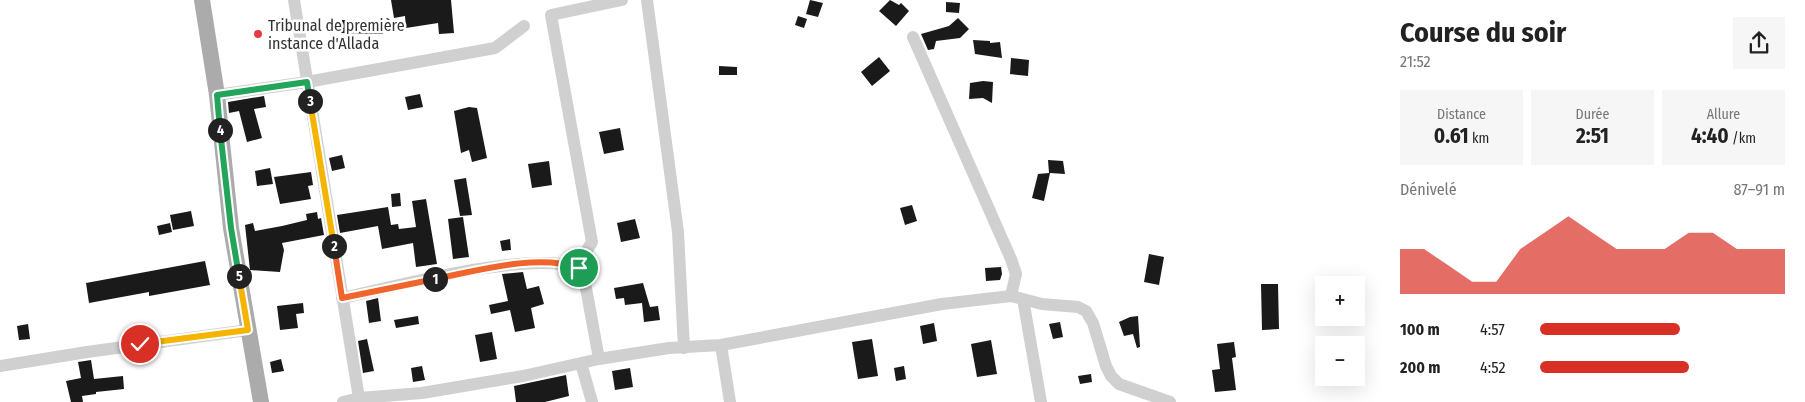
<!DOCTYPE html>
<html lang="fr">
<meta charset="utf-8">
<style>
body{margin:0;font-family:"Fira Sans Condensed",sans-serif;background:#f6f6f6;color:#222;height:100vh;display:flex;flex-direction:column;font-size:19px;white-space:nowrap}
*{box-sizing:border-box;margin:0}
p{font-size:16px;color:#767676}
.icon{flex:none;width:28px;height:28px;fill:none;stroke:currentColor;stroke-width:2;stroke-linecap:round;stroke-linejoin:round}
.map{position:relative;flex:1;overflow:hidden}
.details{display:flex;flex-direction:column;background:#fff;width:425px}
.details>*{flex:none}
.controls{position:absolute;left:1315px;top:276px;display:grid;gap:10px}
.controls a{display:grid;place-items:center;width:50px;height:50px;border-radius:0px;background:#fff;box-shadow:0 5px 20px #0002;font-size:25px}
.pin{position:absolute;display:grid;place-items:center;width:42px;height:42px;color:#fff;margin:-21px;border:2px solid #fff;border-radius:50%;box-shadow:0 1px 5px #0007}
.km{position:absolute;width:25px;height:25px;margin:-12px;border-radius:50%;background:#222;color:#fff;font-size:14px;line-height:25px;text-align:center}
.round{display:grid;place-items:center;flex:none;width:52px;height:52px;border-radius:0px;background:#f6f6f6}
.overview{display:flex;align-items:center;justify-content:space-between;height:85px;padding:0 20px}
h1{font-size:28px;font-weight:700;line-height:38px}
.stats{display:grid;grid-template-columns:repeat(3,1fr);gap:8px;height:85px;padding:5px 20px}
.stats div{display:grid;align-content:center;border-radius:0px;background:#f6f6f6;text-align:center}
.stats b{font-size:21px;font-weight:700}
.stats small{font-size:14px;font-weight:400}
.stats p{font-size:14px}
.chart{height:140px;padding:10px 20px}
.chart p{display:flex;justify-content:space-between}
.chart svg{width:100%;height:90px;margin-top:5px;fill:#d93025;opacity:.7}
ul{padding:0 20px;list-style:none;font-size:16px}
li{display:grid;grid-template-columns:80px 60px 1fr;align-items:center;height:38px}
li i{height:12px;border-radius:6px;background:#d93025}
main{display:flex;flex:1;min-height:0}
.map>svg:first-child{display:block}
.building{fill:#1a1a1a}
.lines{fill:none;stroke-linecap:round;stroke-linejoin:round}
.minor{stroke:#d0d0d0;stroke-width:12}
.major{stroke:#ababab;stroke-width:16}
.split-1-casing{stroke:#fff;stroke-width:10}
.split-2-casing{stroke:#fff;stroke-width:10}
.split-3-casing{stroke:#fff;stroke-width:10}
.split-4-casing{stroke:#fff;stroke-width:10}
.split-5-casing{stroke:#fff;stroke-width:10}
.split-6-casing{stroke:#fff;stroke-width:10}
.split-1{stroke:#f0652b;stroke-width:6}
.split-2{stroke:#f0652b;stroke-width:6}
.split-3{stroke:#f5b400;stroke-width:6}
.split-4{stroke:#22a559;stroke-width:6}
.split-5{stroke:#22a559;stroke-width:6}
.split-6{stroke:#f5b400;stroke-width:6}
.poi-dot{fill:#e63946;stroke:#fff;stroke-width:2}
.labels{text-anchor:middle;dominant-baseline:central;stroke-width:5;stroke-linejoin:round;paint-order:stroke}
.poi-label{font-size:16px;fill:#333;stroke:#fff;text-anchor:start}
</style>
<main>
<div class="map">
<svg width="1380" height="402" viewBox="0 0 1380 402">
<rect width="100%" height="100%" fill="#fff"/>
<path class="building" d="M391,0H451L454,33L439,34L438,23L406,28L405,16L394,18Z
M810,0L823,3L818,17L806,14Z
M890,0L899,5L901,3L909,11L896,26L879,11Z
M946,2L960,3L959,13L946,12Z
M798,16L807,19L804,28L795,25Z
M958,18L969,29L960,38L936,41L934,49L928,50L921,34L949,26Z
M342,20L383,21V34L341,33Z
M973,40L990,41V43L1000,42L1002,58L975,54Z
M879,57L890,71L872,86L861,72Z
M1011,58L1029,60L1028,76L1010,74Z
M719,66L737,67V75H719Z
M983,81L993,82L992,103L983,98L969,99L970,83Z
M420,94L423,107L408,110L405,97Z
M264,96L266,107L254,109L262,138L247,142L239,111L229,113L228,102Z
M469,107L477,108L487,158L472,162L469,150L461,153L454,111Z
M620,128L624,150L604,154L599,132Z
M342,155L345,168L332,171L329,158Z
M1048,160L1063,161L1065,174L1050,173L1044,201L1032,198L1038,174L1049,173Z
M549,161L552,185L532,188L528,164Z
M270,168L273,184L257,186L255,171Z
M311,172L313,185L308,186L311,199L280,204L274,177Z
M466,178L472,215L460,216L454,180Z
M400,193L401,206L392,207L391,194Z
M426,199L437,264L416,267L413,243L382,249L378,226L340,233L337,215L388,207L391,225L398,224L399,229L416,227L412,201Z
M912,205L917,221L905,225L900,208Z
M191,211L194,226L173,230L170,215Z
M317,212L318,219L321,218L324,235L282,243L284,250L280,272L250,270L245,225L253,223L255,231L282,226L307,220L306,214Z
M463,217L469,257L453,259L448,219Z
M635,219L640,238L621,242L617,223Z
M170,223L172,232L159,235L157,226Z
M510,239L511,250L502,251L500,241Z
M1149,254L1164,257L1159,285L1144,282Z
M205,261L210,285L149,296V292L89,303L86,283Z
M1001,267L1002,274L1000,280L986,281L985,268Z
M523,272L527,289L539,286L544,304L531,308L535,328L515,332L510,310L491,314L489,305L508,301L502,274Z
M643,283L650,307L658,306L660,320L644,322L642,303L625,305L624,298L616,299L614,288Z
M1261,284H1278L1279,329L1262,330Z
M378,298L381,321L369,323L366,301Z
M303,303L304,313L296,314L298,328L280,330L277,306Z
M418,316L419,324L396,328L394,320Z
M1138,316L1140,347L1137,348L1133,334L1124,336L1119,322L1130,317Z
M1060,322L1063,337L1053,339L1049,324Z
M934,323L937,341L923,344L920,326Z
M28,324L30,339L19,340L17,326Z
M492,332L497,359L480,362L475,335Z
M367,339L374,371L363,373L358,341Z
M872,339L878,376L858,379L852,342Z
M991,340L997,374L977,377L971,344Z
M1234,342L1236,357L1232,358L1236,390L1215,392L1212,370L1220,369L1217,344Z
M281,359L284,371L272,373L270,362Z
M91,360L94,379L123,376L124,389L96,392V394L82,396L83,402H71L66,381L81,378L78,362Z
M422,366L425,380L413,382L411,368Z
M904,366L906,379L896,381L894,368Z
M630,368L633,387L615,390L612,371Z
M1091,374L1092,382L1080,384L1078,376Z
M566,375L569,396L545,402H516L514,386Z"/>
<g class="lines">
<path class="minor" d="M294,0L359,398
M647,0L678,232L684,348
M913,37L1011,259L1016,274L1011,296
M217,95L307,82L495,48L524,26
M579,268L581,260L592,242L551,15L622,0
M342,298C398,286 529,250 579,268L584,277L599,359
M1023,299L1041,402
M721,345L730,402
M581,363L592,402
M0,366L87,352L248,330
M343,402L359,398L422,393L523,376L599,359L669,348L721,345L942,304L1011,296L1042,304L1078,307L1086,311L1093,323L1106,366L1111,376L1119,384L1170,402"/>
<path class="major" d="M202,0L217,95L231,228L261,402"/>
</g>
<g class="lines">
<defs>
<path id="split-1" d="M435,279C476,271 538,253 579,268"/>
<path id="split-2" d="M334,246L342,298L435,279"/>
<path id="split-3" d="M310,101L334,246"/>
<path id="split-4" d="M220,130L217,95L307,82L310,101"/>
<path id="split-5" d="M220,130L231,228L239,276"/>
<path id="split-6" d="M140,344L248,330L239,276"/>
</defs>
<use href="#split-1" class="split-1-casing"/>
<use href="#split-2" class="split-2-casing"/>
<use href="#split-3" class="split-3-casing"/>
<use href="#split-4" class="split-4-casing"/>
<use href="#split-5" class="split-5-casing"/>
<use href="#split-6" class="split-6-casing"/>
<use href="#split-1" class="split-1"/>
<use href="#split-2" class="split-2"/>
<use href="#split-3" class="split-3"/>
<use href="#split-4" class="split-4"/>
<use href="#split-5" class="split-5"/>
<use href="#split-6" class="split-6"/>
</g>
<circle class="poi-dot" cx="258" cy="34" r="5"/>
<g class="labels">
<g class="poi-label">
<text x="268" y="25">Tribunal de première<tspan x="268" dy="18">instance d'Allada</tspan></text>
</g>
</g>
</svg>
<div class="controls">
<a>+</a>
<a>−</a>
</div>
<div class="pin" style="left:579px;top:268px;background:#1e9e55"><svg class="icon" aria-label="arrive" viewBox="0 0 24 24"><path d="M6 21V4h12l-3 4 3 4H6"/></svg></div>
<div class="pin" style="left:140px;top:344px;background:#d93025"><svg class="icon" aria-label="check" viewBox="0 0 24 24"><path d="M5 12l5 5 9-10"/></svg></div>
<b class="km" style="left:435px;top:279px">1</b>
<b class="km" style="left:334px;top:246px">2</b>
<b class="km" style="left:310px;top:101px">3</b>
<b class="km" style="left:220px;top:130px">4</b>
<b class="km" style="left:239px;top:276px">5</b>
</div>
<section class="details">
<div class="overview"><div><h1>Course du soir</h1><p>21:52</p></div><a class="round"><svg class="icon" aria-label="share" viewBox="0 0 24 24"><path d="M12 15V3M7 8l5-5 5 5M5 13v7h14v-7"/></svg></a></div>
<div class="stats">
<div><p>Distance</p><b>0.61<small> km</small></b></div>
<div><p>Durée</p><b>2:51</b></div>
<div><p>Allure</p><b>4:40<small> /km</small></b></div>
</div>
<div class="chart"><p><span>Dénivelé</span>87–91 m</p>
<svg viewBox="0 0 160 44" preserveAspectRatio="none"><path d="M0 44V22L10 22L20 30L30 38L40 38L50 22L60 14L70 6L80 14L90 22L100 22L110 22L120 14L130 14L140 22L150 22L160 22V44z"/></svg>
</div>
<ul>
<li><b>100 m</b>4:57<i style="width:57%"></i></li>
<li><b>200 m</b>4:52<i style="width:61%"></i></li>
</ul>
</section>
</main>
